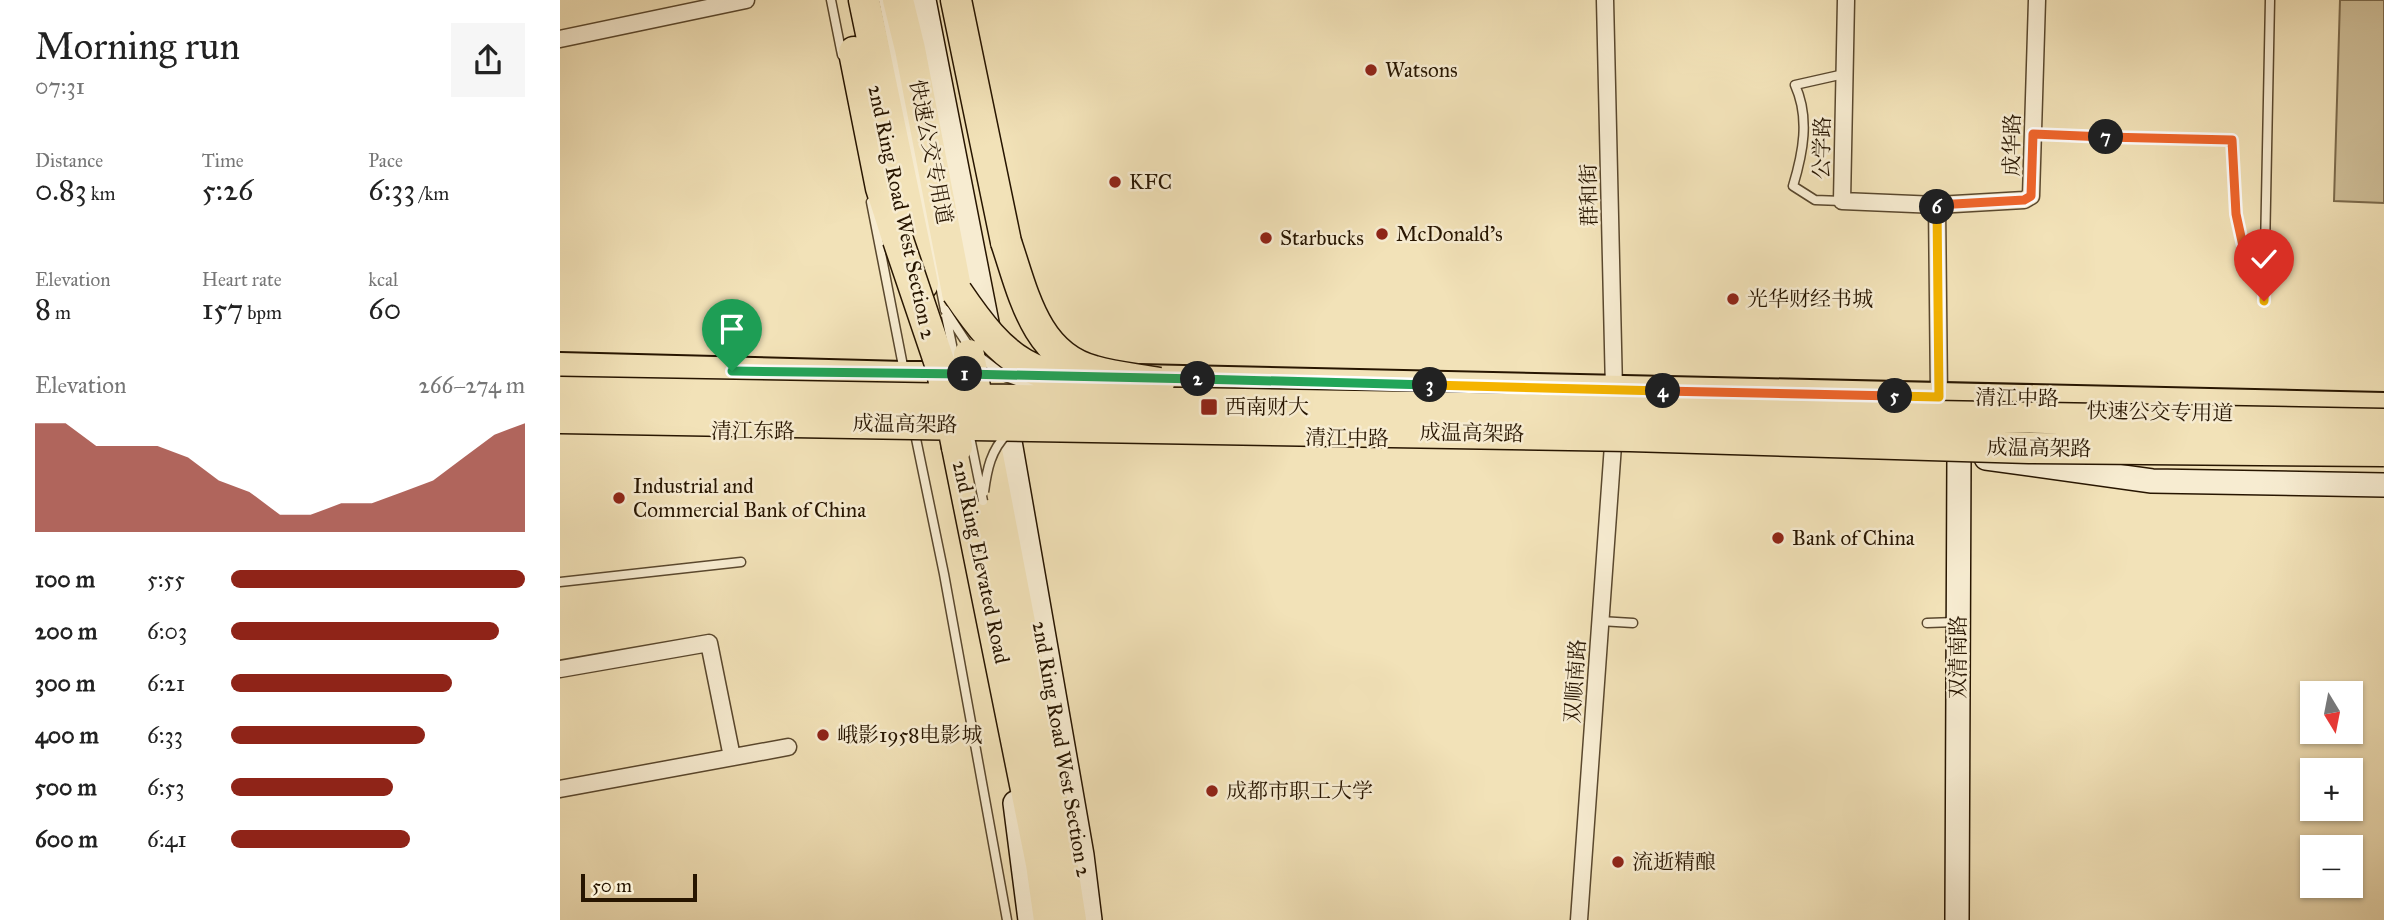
<!DOCTYPE html>
<meta charset="utf-8">
<style>
body{margin:0;font-family:"IM FELL Great Primer","Noto Serif SC",serif;background:#f6f6f6;color:#222;height:100vh;display:flex;flex-direction:column;font-size:26px;white-space:nowrap}
*{box-sizing:border-box;margin:0}
p{font-size:23px;color:#767676}
.icon{flex:none;width:38px;height:38px;fill:none;stroke:currentColor;stroke-width:2;stroke-linecap:round;stroke-linejoin:round}
.map{position:relative;flex:1;overflow:hidden}
.panel{display:flex;flex-direction:column;background:#fff;width:560px}
.panel>*{flex:none}
.needle{width:46px;rotate:170deg}
.tools{position:absolute;left:1740px;top:681px;display:grid;gap:14px}
.tools a{display:grid;place-items:center;width:63px;height:63px;border-radius:0px;background:#fff;box-shadow:0 2px 5px #0004;font-size:35px}
.scale{position:absolute;left:21px;bottom:18px;width:116px;box-sizing:border-box;padding-left:7px;border:4px solid #271500;border-top:0;font-size:19px;line-height:24px;white-space:nowrap;color:#271500;-webkit-text-stroke:5px #f7ecd1;paint-order:stroke}
.pin{position:absolute;display:grid;place-items:center;width:60px;height:60px;color:#fff;margin:-72px -30px;border-radius:50% 50% 50% 0;rotate:-45deg;box-shadow:0 0 7px #0007}
.pin .icon{rotate:45deg}
.km{position:absolute;width:35px;height:35px;margin:-18px;border-radius:50%;background:#222;color:#fff;font-size:19px;line-height:35px;text-align:center}
.round{display:grid;place-items:center;flex:none;width:74px;height:74px;border-radius:0px;background:#f6f6f6}
.overview{display:flex;align-items:center;justify-content:space-between;height:119px;padding:0 35px}
h1{font-size:38px;font-weight:600;line-height:52px}
.metrics{display:grid;grid-template-columns:repeat(3,1fr);gap:10px;height:119px;padding:7px 35px}
.metrics div{display:grid;align-content:center}
.metrics b{font-size:30px;font-weight:600}
.metrics small{font-size:19px;font-weight:400}
.metrics p{font-size:19px}
.chart{height:196px;padding:14px 35px}
.chart p{display:flex;justify-content:space-between}
.chart svg{width:100%;height:126px;margin-top:7px;fill:#8f2418;opacity:.7}
ul{padding:0 35px;list-style:none;font-size:23px}
li{display:grid;grid-template-columns:112px 84px 1fr;align-items:center;height:52px}
li i{height:18px;border-radius:9px;background:#8f2418}
main{display:flex;flex:1;min-height:0}
.map>svg:first-child{display:block}
.green{fill:#cfbf99;stroke:#7b6a4c;stroke-width:2}
.lines{fill:none;stroke-linecap:round;stroke-linejoin:round}
.lane-casing{stroke:#5a482e;stroke-width:11}
.street-casing{stroke:#5a482e;stroke-width:19}
.secondary-casing{stroke:#271500;stroke-width:26}
.primary-casing{stroke:#271500;stroke-width:30}
.highway-casing{stroke:#271500;stroke-width:33}
.lane{stroke:#f7ecd1;stroke-width:8}
.street{stroke:#f7ecd1;stroke-width:16}
.secondary{stroke:#f7ecd1;stroke-width:23}
.primary{stroke:#f2e2b8;stroke-width:26}
.highway{stroke:#f2e2b8;stroke-width:30}
.lane-bridge-casing{stroke:#5a482e;stroke-width:11;stroke-linecap:butt}
.highway-bridge-casing{stroke:#271500;stroke-width:33;stroke-linecap:butt}
.lane-bridge{stroke:#f7ecd1;stroke-width:8}
.highway-bridge{stroke:#f2e2b8;stroke-width:30}
.split-1-casing{stroke:#fff;stroke-width:14}
.split-2-casing{stroke:#fff;stroke-width:14}
.split-3-casing{stroke:#fff;stroke-width:14}
.split-4-casing{stroke:#fff;stroke-width:14}
.split-5-casing{stroke:#fff;stroke-width:14}
.split-6-casing{stroke:#fff;stroke-width:14}
.split-7-casing{stroke:#fff;stroke-width:14}
.split-8-casing{stroke:#fff;stroke-width:14}
.split-9-casing{stroke:#fff;stroke-width:14}
.split-1{stroke:#22a559;stroke-width:9}
.split-2{stroke:#22a559;stroke-width:9}
.split-3{stroke:#22a559;stroke-width:9}
.split-4{stroke:#f5b400;stroke-width:9}
.split-5{stroke:#f0652b;stroke-width:9}
.split-6{stroke:#f5b400;stroke-width:9}
.split-7{stroke:#f0652b;stroke-width:9}
.split-8{stroke:#f0652b;stroke-width:9}
.split-9{stroke:#f5b400;stroke-width:9}
.poi-dot{fill:#8f2418;stroke:#f7ecd1;stroke-width:2.5}
.labels{text-anchor:middle;dominant-baseline:central;stroke-width:5;stroke-linejoin:round;paint-order:stroke}
.poi-label{font-size:21px;fill:#271500;stroke:#f7ecd1;text-anchor:start}
.street-label{font-size:21px;fill:#271500;stroke:#f7ecd1}
</style>
<main>
<section class="panel">
<div class="overview"><div><h1>Morning run</h1><p>07:31</p></div><a class="round"><svg class="icon" aria-label="share" viewBox="0 0 24 24"><path d="M12 15V3M7 8l5-5 5 5M5 13v7h14v-7"/></svg></a></div>
<div class="metrics">
<div><p>Distance</p><b>0.83<small> km</small></b></div>
<div><p>Time</p><b>5:26</b></div>
<div><p>Pace</p><b>6:33<small> /km</small></b></div>
</div>
<div class="metrics">
<div><p>Elevation</p><b>8<small> m</small></b></div>
<div><p>Heart rate</p><b>157<small> bpm</small></b></div>
<div><p>kcal</p><b>60</b></div>
</div>
<div class="chart"><p><span>Elevation</span>266–274 m</p>
<svg viewBox="0 0 160 44" preserveAspectRatio="none"><path d="M0 44V6L10 6L20 14L30 14L40 14L50 18L60 26L70 30L80 38L90 38L100 34L110 34L120 30L130 26L140 18L150 10L160 6V44z"/></svg>
</div>
<ul>
<li><b>100 m</b>5:55<i style="width:100%"></i></li>
<li><b>200 m</b>6:03<i style="width:91%"></i></li>
<li><b>300 m</b>6:21<i style="width:75%"></i></li>
<li><b>400 m</b>6:33<i style="width:66%"></i></li>
<li><b>500 m</b>6:53<i style="width:55%"></i></li>
<li><b>600 m</b>6:41<i style="width:61%"></i></li>
</ul>
</section>
<div class="map">
<svg width="1824" height="920" viewBox="0 0 1824 920">
<rect width="100%" height="100%" fill="#f2e2b8"/>
<filter id="stains"><feTurbulence type="fractalNoise" baseFrequency=".00286" numOctaves="4"/><feColorMatrix values="0 0 0 0 .2 0 0 0 0 .09 0 0 0 0 .02 0 0 0 .5 -.17"/></filter>
<radialGradient id="worn" r=".72"><stop offset=".6" stop-color="#630" stop-opacity="0"/><stop offset="1" stop-color="#630" stop-opacity=".3"/></radialGradient>
<path class="green" d="M1780,0H1824V203L1774,201Z"/>
<g class="lines">
<defs>
<path id="lane" d="M271,0L282,55
M323,0L385,310
M1473,134L1672,140L1676,214L1683,248L1705,249
M1282,201L1255,200L1233,186C1243,153 1250,118 1235,85L1284,74
M311,202L344,371
M1704,301L1710,0
M354,429L384,574L447,920
M0,582L181,562
M1040,621L1073,623
M1367,623L1396,622"/>
<path id="street" d="M1045,0L1054,390
M1286,0L1282,201L1377,205L1464,200L1471,196L1477,0
M0,39L186,0
M1377,205L1379,396
M0,669L149,643L172,757
M0,789L228,747
M1019,920L1053,445"/>
<path id="secondary" d="M364,0L448,430L522,855L530,920
M1391,431L1399,455L1397,920
M1426,458L1592,481L1824,485
M455,803L470,920"/>
<path id="primary" d="M0,366L345,375H488
M579,378L1824,406"/>
<path id="highway" d="M304,0L363,284
M338,0L350,49L409,355
M396,0L446,242
M294,52L321,188L337,238
M425,440L485,753L511,920
M397,447L481,864L489,920"/>
</defs>
<use href="#lane" class="lane-casing"/>
<use href="#street" class="street-casing"/>
<use href="#secondary" class="secondary-casing"/>
<use href="#primary" class="primary-casing"/>
<use href="#highway" class="highway-casing"/>
<use href="#lane" class="lane"/>
<use href="#street" class="street"/>
<use href="#secondary" class="secondary"/>
<use href="#primary" class="primary"/>
<use href="#highway" class="highway"/>
<defs>
<path id="lane-bridge" d="M385,310L410,348
M386,316L397,369
M420,357L446,377L475,388
M410,437L423,501
M424,492C427,469 431,450 447,434"/>
<path id="highway-bridge" d="M338,240L381,367L397,447
M446,242C463,292 475,356 534,371C555,377 577,379 599,383
M397,292C445,363 472,382 559,383
M409,355L421,419
M0,392L1824,424
M0,418L1070,436L1469,448L1824,451"/>
</defs>
<use href="#lane-bridge" class="lane-bridge-casing"/>
<use href="#highway-bridge" class="highway-bridge-casing"/>
<use href="#lane-bridge" class="lane-bridge"/>
<use href="#highway-bridge" class="highway-bridge"/>
</g>
<g class="lines">
<defs>
<path id="split-1" d="M172,371L405,374"/>
<path id="split-2" d="M405,374L638,379"/>
<path id="split-3" d="M638,379L870,385"/>
<path id="split-4" d="M870,385L1103,391"/>
<path id="split-5" d="M1103,391L1335,396"/>
<path id="split-6" d="M1335,396L1379,397L1377,207"/>
<path id="split-7" d="M1377,207V205L1464,200L1471,196L1473,134L1546,137"/>
<path id="split-8" d="M1546,137L1672,140L1676,214L1683,246"/>
<path id="split-9" d="M1683,246V248L1705,249L1704,301"/>
</defs>
<use href="#split-1" class="split-1-casing"/>
<use href="#split-2" class="split-2-casing"/>
<use href="#split-3" class="split-3-casing"/>
<use href="#split-4" class="split-4-casing"/>
<use href="#split-5" class="split-5-casing"/>
<use href="#split-6" class="split-6-casing"/>
<use href="#split-7" class="split-7-casing"/>
<use href="#split-8" class="split-8-casing"/>
<use href="#split-9" class="split-9-casing"/>
<use href="#split-1" class="split-1"/>
<use href="#split-2" class="split-2"/>
<use href="#split-3" class="split-3"/>
<use href="#split-4" class="split-4"/>
<use href="#split-5" class="split-5"/>
<use href="#split-6" class="split-6"/>
<use href="#split-7" class="split-7"/>
<use href="#split-8" class="split-8"/>
<use href="#split-9" class="split-9"/>
</g>
<g class="poi-dot">
<circle cx="811" cy="70" r="7"/>
<circle cx="555" cy="182" r="7"/>
<circle cx="822" cy="234" r="7"/>
<circle cx="706" cy="238" r="7"/>
<circle cx="1173" cy="299" r="7"/>
<rect x="640" y="398" width="18" height="18" rx="3.5"/>
<circle cx="59" cy="498" r="7"/>
<circle cx="1218" cy="538" r="7"/>
<circle cx="263" cy="735" r="7"/>
<circle cx="652" cy="791" r="7"/>
<circle cx="1058" cy="862" r="7"/>
</g>
<g class="labels">
<g class="poi-label">
<text x="825" y="70">Watsons</text>
<text x="569" y="182">KFC</text>
<text x="836" y="234">McDonald's</text>
<text x="720" y="238">Starbucks</text>
<text x="1187" y="299">光华财经书城</text>
<text x="665" y="407">西南财大</text>
<text x="73" y="486">Industrial and<tspan x="73" dy="24">Commercial Bank of China</tspan></text>
<text x="1232" y="538">Bank of China</text>
<text x="277" y="735">峨影1958电影城</text>
<text x="666" y="791">成都市职工大学</text>
<text x="1072" y="862">流逝精酿</text>
</g>
<g class="street-label">
<text transform="translate(1452 145) rotate(-89)">成华路</text>
<text transform="translate(1262 148) rotate(-89)">公学路</text>
<text transform="translate(371 152) rotate(79)">快速公交专用道</text>
<text transform="translate(1029 195) rotate(-91)">群和街</text>
<text transform="translate(342 212) rotate(78)">2nd Ring Road West Section 2</text>
<text transform="translate(1457 398) rotate(1)">清江中路</text>
<text transform="translate(1600 412) rotate(1)">快速公交专用道</text>
<text transform="translate(345 424) rotate(1)">成温高架路</text>
<text x="193" y="431">清江东路</text>
<text transform="translate(912 433) rotate(1)">成温高架路</text>
<text transform="translate(787 438) rotate(1)">清江中路</text>
<text transform="translate(1479 448) rotate(1)">成温高架路</text>
<text transform="translate(421 562) rotate(78)">2nd Ring Elevated Road</text>
<text transform="translate(1398 657) rotate(-90)">双清南路</text>
<text transform="translate(1015 681) rotate(-86)">双顺南路</text>
<text transform="translate(502 749) rotate(80)">2nd Ring Road West Section 2</text>
</g>
</g>
<rect width="100%" height="100%" filter="url(#stains)"/>
<rect width="100%" height="100%" fill="url(#worn)"/>
</svg>
<div class="tools">
<a><svg class="needle" viewBox="-14 -14 28 28"><path d="M0-13l5 13h-10z" fill="#e53935"/><path d="M0 13l5-13h-10z" fill="#767676"/></svg></a>
<a>+</a>
<a>−</a>
</div>
<div class="scale">50 m</div>
<div class="pin" style="left:172px;top:371px;background:#1e9e55"><svg class="icon" aria-label="arrive" viewBox="0 0 24 24"><path d="M6 21V4h12l-3 4 3 4H6"/></svg></div>
<div class="pin" style="left:1704px;top:301px;background:#d93025"><svg class="icon" aria-label="check" viewBox="0 0 24 24"><path d="M5 12l5 5 9-10"/></svg></div>
<b class="km" style="left:405px;top:374px">1</b>
<b class="km" style="left:638px;top:379px">2</b>
<b class="km" style="left:870px;top:385px">3</b>
<b class="km" style="left:1103px;top:391px">4</b>
<b class="km" style="left:1335px;top:396px">5</b>
<b class="km" style="left:1377px;top:207px">6</b>
<b class="km" style="left:1546px;top:137px">7</b>
</div>
</main>
